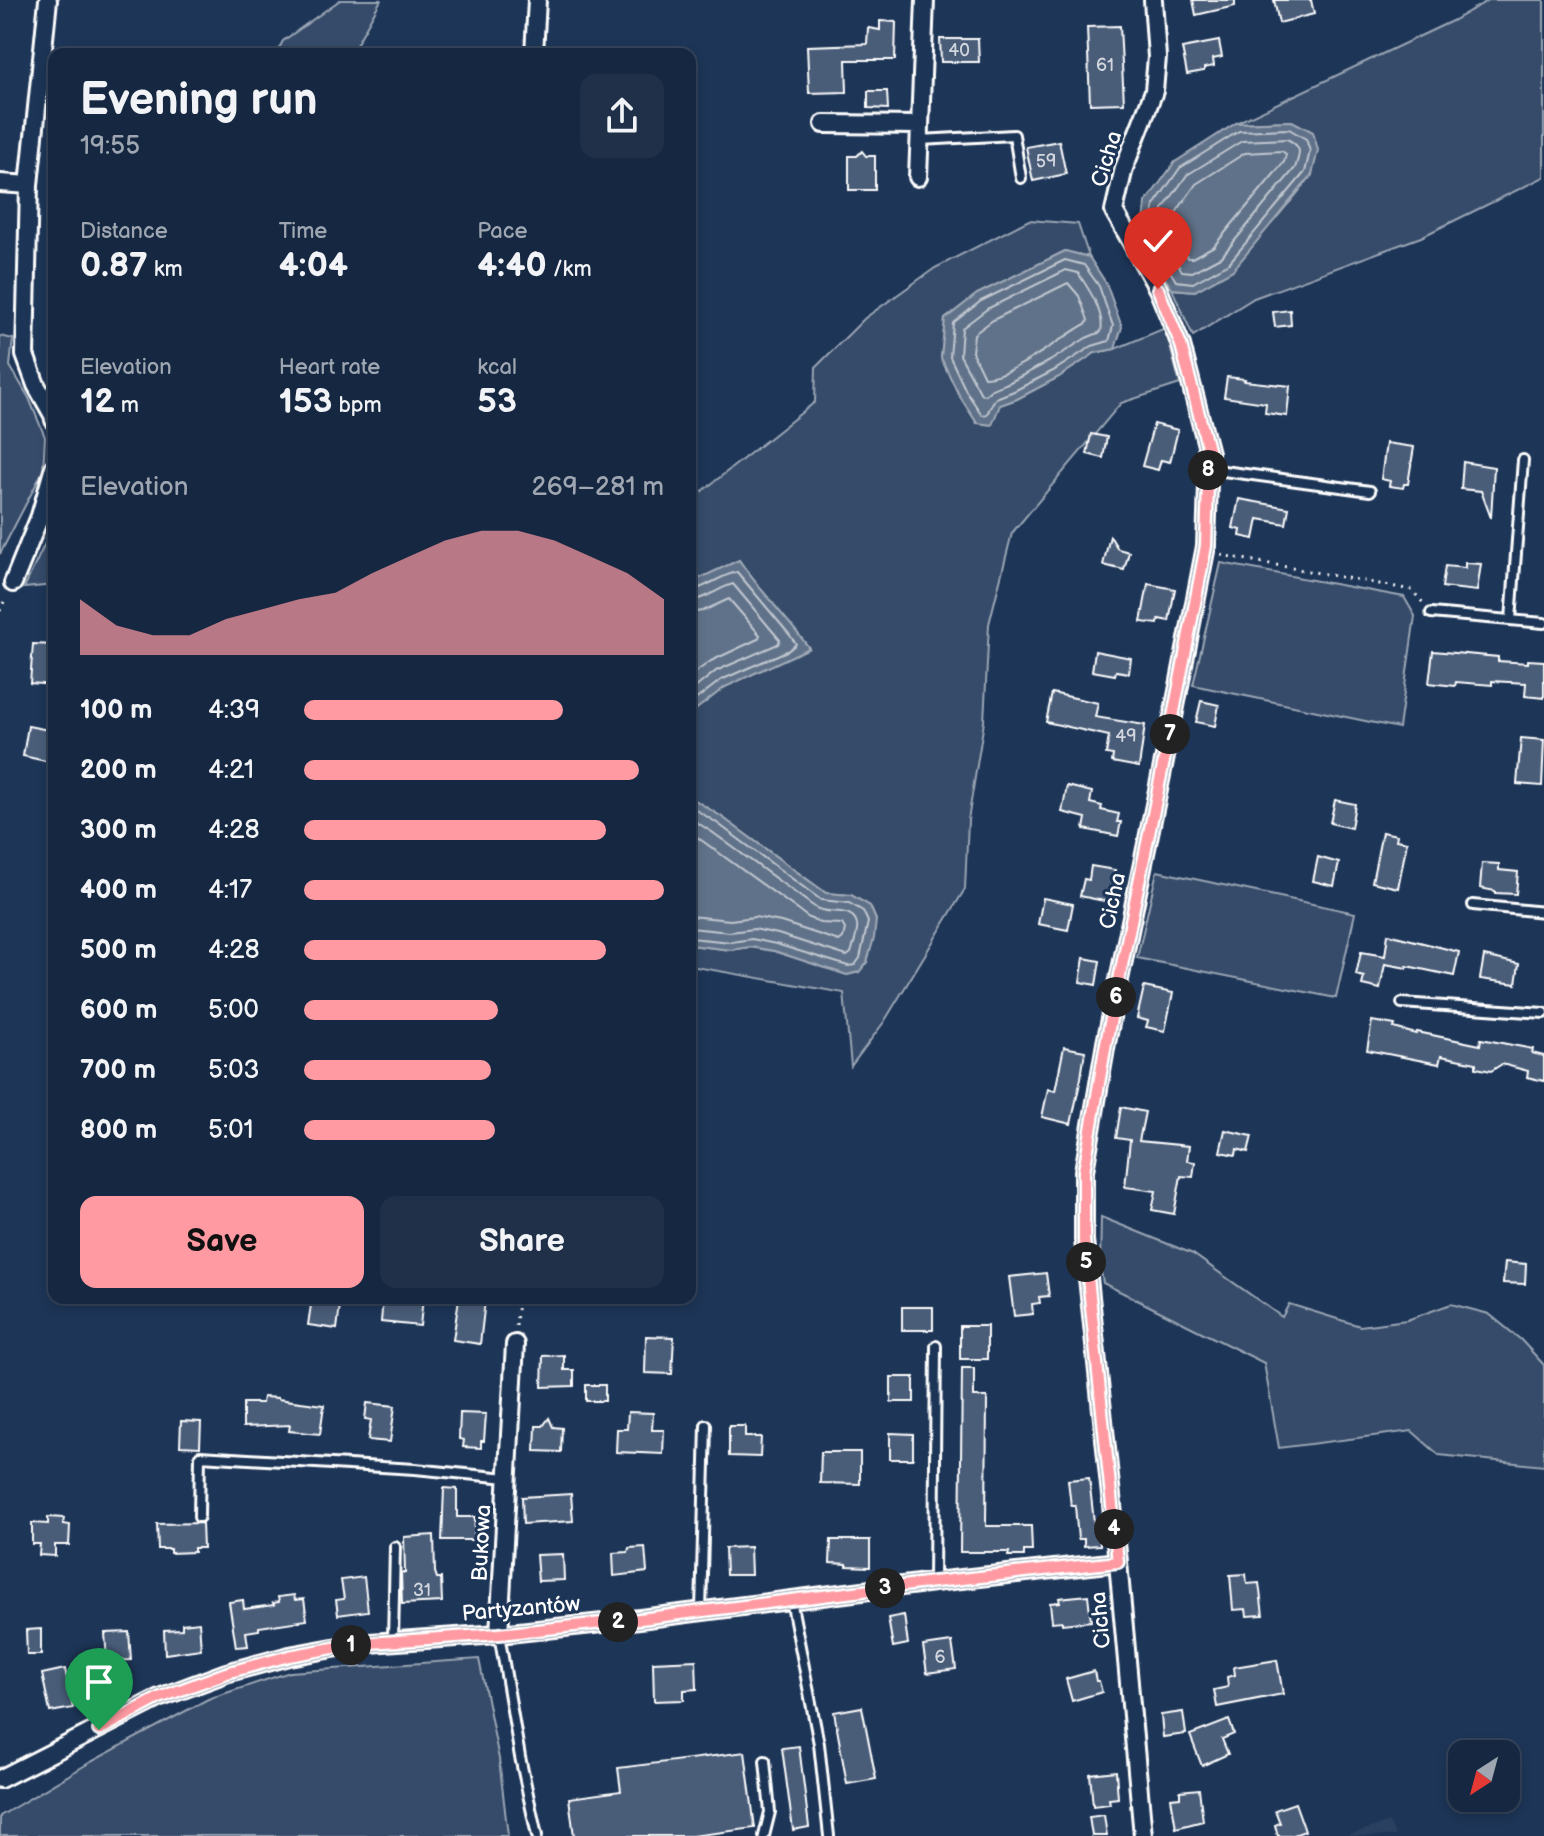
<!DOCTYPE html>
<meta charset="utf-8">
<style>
body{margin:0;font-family:"Balsamiq Sans",sans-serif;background:#1f3048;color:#f1f3f6;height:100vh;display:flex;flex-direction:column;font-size:30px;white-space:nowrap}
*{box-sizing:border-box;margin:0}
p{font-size:26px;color:#9ea6b1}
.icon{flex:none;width:44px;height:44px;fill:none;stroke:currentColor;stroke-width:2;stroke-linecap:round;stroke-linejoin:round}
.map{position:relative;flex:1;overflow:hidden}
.sheet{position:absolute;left:48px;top:48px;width:648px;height:1256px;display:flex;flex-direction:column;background:#162841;border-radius:16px;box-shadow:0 4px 12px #0003,0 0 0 2px #35445a}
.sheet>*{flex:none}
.needle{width:52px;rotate:216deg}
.buttons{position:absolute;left:1448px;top:1740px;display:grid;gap:16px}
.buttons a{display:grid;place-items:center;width:72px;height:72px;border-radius:16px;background:#162841;box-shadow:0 4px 12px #0003,0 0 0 2px #35445a;font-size:40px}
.pin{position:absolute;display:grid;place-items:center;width:68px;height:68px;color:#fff;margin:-82px -34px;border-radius:50% 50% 50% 0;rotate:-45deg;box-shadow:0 0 8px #0007}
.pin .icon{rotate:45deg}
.km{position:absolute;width:40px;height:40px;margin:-20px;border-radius:50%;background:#222;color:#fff;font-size:22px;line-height:40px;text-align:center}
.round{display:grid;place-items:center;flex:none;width:84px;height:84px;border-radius:16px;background:#1f3048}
.summary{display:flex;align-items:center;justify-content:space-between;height:136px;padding:0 32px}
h1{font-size:44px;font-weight:600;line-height:60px}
.stats{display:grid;grid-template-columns:repeat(3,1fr);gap:12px;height:136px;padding:8px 32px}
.stats div{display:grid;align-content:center}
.stats b{font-size:34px;font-weight:600}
.stats small{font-size:22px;font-weight:400}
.stats p{font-size:22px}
.chart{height:224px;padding:16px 32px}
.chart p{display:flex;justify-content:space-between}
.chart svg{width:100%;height:144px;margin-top:8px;fill:#ff9aa2;opacity:.7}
.cta{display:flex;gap:16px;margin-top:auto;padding:16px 32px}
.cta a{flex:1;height:92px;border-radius:16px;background:#ff9aa2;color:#111;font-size:32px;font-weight:600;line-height:92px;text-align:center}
.cta a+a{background:#1f3048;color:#f1f3f6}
ul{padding:0 32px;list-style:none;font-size:26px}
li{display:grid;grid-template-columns:128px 96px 1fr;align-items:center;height:60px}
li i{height:20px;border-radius:10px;background:#ff9aa2}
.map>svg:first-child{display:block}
.built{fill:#2a4161}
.green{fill:#364b69;stroke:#9aa5b4;stroke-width:2}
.water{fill:#617289;stroke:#a0aab8;stroke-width:2}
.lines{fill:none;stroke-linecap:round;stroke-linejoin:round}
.shore{stroke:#c0c7d0;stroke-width:2}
.building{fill:#4a5d79;stroke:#fff;stroke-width:2}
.service-casing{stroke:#fff;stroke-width:14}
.minor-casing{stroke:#fff;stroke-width:22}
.path{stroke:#fff;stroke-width:3;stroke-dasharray:2 6;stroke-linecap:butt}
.service{stroke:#1d3557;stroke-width:8}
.minor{stroke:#1d3557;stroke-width:16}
.route-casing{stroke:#fff;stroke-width:16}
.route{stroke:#ff9aa2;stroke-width:10}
.labels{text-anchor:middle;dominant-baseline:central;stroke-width:6;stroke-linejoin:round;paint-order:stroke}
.number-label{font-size:18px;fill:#d2d6de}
.street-label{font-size:22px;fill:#fff;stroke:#1d3557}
</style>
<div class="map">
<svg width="1544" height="1836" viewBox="0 0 1544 1836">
<rect width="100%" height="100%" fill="#1d3557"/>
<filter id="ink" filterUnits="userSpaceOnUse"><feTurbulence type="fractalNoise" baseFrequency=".0125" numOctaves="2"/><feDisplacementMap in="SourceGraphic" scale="16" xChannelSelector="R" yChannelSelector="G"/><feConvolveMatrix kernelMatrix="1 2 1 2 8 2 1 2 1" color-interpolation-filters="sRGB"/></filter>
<g filter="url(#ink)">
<path class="built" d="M1389,1822L1396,1836H1344H1345Z"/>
<path class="green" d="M340,0H381L351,54H276L283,41Z
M1489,0H1544V177L1421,237L1254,298L1193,336L1172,289L1195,291L1291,201L1312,175L1291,121L1236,123L1452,21Z
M1029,220L1078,224L1089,257L1065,251L977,294L945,319L941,358L959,395L977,423L1000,405L1017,399L1059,377L1095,353L1115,349L1165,328L1180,384L1121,403L1012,533L989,624L984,722L968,820L965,889L884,1022L851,1066L844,993L690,966V945L731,950L750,947L774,951L847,975L859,972L867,962L876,920L870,906L851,895L826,893L722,817L690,797V714L725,687L809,648C787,618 760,591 739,560L698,579L690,586V499L695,497L815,402L816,367L865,318L935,268Z
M0,336L13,339L10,366L29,398L45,437L43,471L0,554Z
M54,515V585L24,588L49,535Z
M1221,563L1404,597L1415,616L1399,728L1193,685Z
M1157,871L1355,913L1336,998L1137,958Z
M1101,1217L1193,1254L1282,1317L1289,1304L1360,1326L1407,1320L1451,1304L1489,1314L1521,1340L1544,1365V1466L1439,1455L1412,1431L1279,1448L1264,1363L1103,1283L1100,1266Z
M479,1659L499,1759L508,1836H0V1816L89,1763L208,1699L290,1672Z"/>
<path class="water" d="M1292,121L1313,132L1318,150L1312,175L1233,270L1195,291L1172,289L1142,242L1146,202L1175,162L1236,123Z
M1065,251L1089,257L1106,283L1122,327L1115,349L1095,353L1059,377L1017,399L1000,405L992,425L977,423L959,395L941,358L945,319L977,294Z
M739,560C760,591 787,618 809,648L725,687L690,714V586L698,579Z
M690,797L722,817L826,893L851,895L870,906L876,920L874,938L867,962L859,972L847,975L774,951L750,947L731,950L690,945Z"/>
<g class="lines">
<path class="shore" d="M1289,129L1306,139L1310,151L1305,172L1229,263L1193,283L1176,281L1150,239L1154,205L1180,168L1239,131Z
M1287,139C1303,147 1300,153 1295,168L1222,256L1192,272L1182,271L1161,236L1163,209L1187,175L1242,141Z
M1282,151L1286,154L1284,162L1214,246L1192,258H1188L1173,234L1175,214L1196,184L1245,153Z
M1065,260L1084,265L1099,286L1113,326L1109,341L1092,346L1055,370L1014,391L996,398L993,402L987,414L982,415L966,391L950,357L953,323L981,301Z
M1066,270L1078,273C1089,289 1105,313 1101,332L1086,338L1050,361L1010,382L992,389L985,395L981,394L960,355L962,328L987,309Z
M1068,283L1079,296L1088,320L1087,323C1061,337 1013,377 984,377L972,352L974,334L993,320Z
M690,591C706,588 721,575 737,572L789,634L796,644L789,650L721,680L690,704
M690,601C705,600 718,588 733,584L780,640L778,644L716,671L690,692
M690,613L703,611L729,599L760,635L758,639L711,661L690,676
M690,806L717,823L821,900L849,903L863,911L868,922L860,958L855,965L848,966L776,944L752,939L731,942L690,938
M690,818L712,832L816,908C824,912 832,911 841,912C866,915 856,937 851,953L847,956L778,934L754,929L730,932L690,928
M690,832L809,918L820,923L842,924L845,929L843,938L839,941L781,922L755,917L730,920L690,916"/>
</g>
<path class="building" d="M1193,0H1235V6L1196,15Z
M1274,0H1311L1314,14L1279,23Z
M880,21L896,22L895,60H846L847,92L809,93L807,46L867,44L868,28L880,30Z
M1120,26L1124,103L1090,104L1087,27Z
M940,39H978L979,62H941Z
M1219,41L1222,57L1213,59L1214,66L1204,68V71L1187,74L1182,48Z
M868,91H887L888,109L868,108Z
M1059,141L1066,174L1033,181L1026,147Z
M862,151L866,156H875V190H849V156H857Z
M1290,310L1291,325L1275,327L1273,312Z
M1227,377L1245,379L1244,381L1290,386L1287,416L1265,413L1266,403L1224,397Z
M1154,424L1178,430L1170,462L1161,460L1158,470L1142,466Z
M1091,434L1107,437L1103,458L1087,454Z
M1386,443L1414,447L1408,484H1404L1403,488L1389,486L1390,481L1381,479Z
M1463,462L1494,467L1491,518L1481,491L1461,489Z
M1239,499L1289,508L1286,524L1258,519L1254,539L1240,536L1241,530L1233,528Z
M1110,536L1118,549L1129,552L1124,570L1103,565Z
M1465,563L1481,564L1477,591L1442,587L1445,566L1465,568Z
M1148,584L1175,589L1169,621L1159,619L1158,624L1141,622Z
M33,644L54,645L53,685L30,683Z
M1095,651L1131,658L1129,673L1116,671L1115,675L1092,671Z
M1433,651L1498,657V661L1528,663V660L1544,661V698L1525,696L1526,683L1492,681V685L1456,682L1455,686L1429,683Z
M1052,693L1098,703L1095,717L1145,725L1139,767L1112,762L1113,755L1106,754L1109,736L1046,722Z
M1201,701L1219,705L1215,726L1196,722Z
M28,726L54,731V763L23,756Z
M1521,738L1544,740L1542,786L1517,784Z
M1067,786L1092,792L1090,803L1102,806L1101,810L1119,814L1117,822H1121L1118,836L1084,829L1086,818L1062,812Z
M1335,800L1355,804L1351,828L1330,823Z
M1382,832L1397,835L1396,840L1407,842L1398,888L1372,882Z
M1318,857L1339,863L1334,886L1313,881Z
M1482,863L1499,864V870L1518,872L1516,894L1495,893V891L1480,888Z
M1091,866L1115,870L1109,902L1080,896L1084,879L1089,880Z
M1043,898L1073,904L1068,930L1038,924Z
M1388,934L1459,952L1454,976L1407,966V968L1385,964L1380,989L1362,985L1364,977L1356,975L1361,952L1385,956Z
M1484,956L1519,964L1516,984L1480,979Z
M1084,958L1100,961L1096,985L1080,982Z
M1144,987L1173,993L1165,1031L1146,1027L1148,1021L1137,1018Z
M1372,1021L1395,1025L1394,1028L1416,1034L1417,1032L1480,1045L1481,1039L1533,1049L1532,1053L1544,1056V1081L1527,1077L1528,1071L1502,1064L1491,1071L1476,1068V1063L1441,1056L1439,1064L1367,1050Z
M1064,1047L1085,1051L1081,1078L1071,1124L1042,1117L1048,1089L1055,1091Z
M1121,1107L1145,1112L1139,1141L1189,1146L1187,1161L1195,1162L1193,1177L1181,1176L1174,1214L1152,1210L1156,1191L1125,1187L1130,1140L1116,1138Z
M1225,1130L1252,1136L1248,1152L1237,1149L1236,1155L1220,1152Z
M1505,1262L1526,1264L1525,1284L1503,1283Z
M1046,1273L1049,1296L1039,1297L1040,1303L1032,1304L1033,1314L1014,1316L1009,1277Z
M312,1298H341L337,1329L308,1325Z
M383,1298H423L420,1326L381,1322Z
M459,1298L485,1301L480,1344L453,1340Z
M902,1307H933V1330H902Z
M960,1326H987V1359H960Z
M646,1336L674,1337L672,1374L645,1373Z
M564,1355V1370H574V1386L542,1387L543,1356Z
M962,1368H974V1397H987L986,1526H1031L1032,1551H1024V1556H1008L1009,1552H960Z
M891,1377H914V1402H891Z
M586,1385H605V1401H586Z
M263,1397L278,1398V1399L324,1405L320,1434L289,1431L290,1425L243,1427V1403H262Z
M367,1403L395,1406L390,1442L368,1440L371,1420L365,1419Z
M628,1412L653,1413L652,1430H664L663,1454L616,1452L617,1429H627Z
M460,1413L486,1414L484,1441H481V1448L463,1447L464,1440L459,1439Z
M549,1418L553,1427L562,1428L561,1452L535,1451L536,1426H543Z
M181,1421L201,1422L200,1447L180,1446Z
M729,1426H745V1437H761L760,1457L729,1456Z
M890,1433L913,1434V1459H890Z
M821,1452H860V1484L820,1483Z
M1089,1478L1094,1522H1099L1100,1545L1084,1546V1539H1078L1075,1506H1071L1068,1480Z
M444,1488L457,1489V1517H475L474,1540H442Z
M571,1494L573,1521L523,1524L522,1497Z
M48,1517L64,1518L63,1524L70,1525L69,1545H55V1556L39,1555L40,1544H32V1523L48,1524Z
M202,1523L203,1548H194V1552L170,1553V1549H158L157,1524Z
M434,1535L435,1572L437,1578H441L442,1602L402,1604L401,1573H405L404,1537Z
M831,1540H870V1567L847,1566V1564L830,1563Z
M645,1547L647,1572L614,1576L613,1553L628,1552L629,1548Z
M750,1547L751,1575H726L725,1548Z
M563,1554L564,1580L538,1581L536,1555Z
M1246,1574L1247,1584L1259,1583L1263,1615L1247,1616L1246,1609L1233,1610L1230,1575Z
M364,1577L368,1611L338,1615L336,1600L344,1599L341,1580Z
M294,1595L295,1600L304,1599L307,1620L259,1627V1630L246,1632L248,1646L236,1647L229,1602L243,1600L244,1609L274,1605L273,1603L279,1602L278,1597Z
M1088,1595L1091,1621L1062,1624V1621L1052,1622L1050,1603L1060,1602L1059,1598Z
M904,1615L908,1644L893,1647L888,1618Z
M199,1622L201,1649L165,1654L164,1630L182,1629V1624Z
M41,1629V1655H27L26,1630Z
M129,1632L131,1660L107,1661L105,1633Z
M952,1642L956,1669L927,1673L923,1646Z
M696,1660L697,1689L684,1690V1700L654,1701L653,1662Z
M1277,1660L1283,1694L1217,1707L1214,1690L1228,1687L1227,1677L1235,1675L1234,1667Z
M65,1669L73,1708L50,1712L42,1674Z
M1094,1671L1096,1681H1099L1102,1692L1072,1701L1066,1679Z
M862,1707L876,1779L847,1784L834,1712Z
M1183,1712L1186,1734L1163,1737L1161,1715Z
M1229,1720L1234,1734L1222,1739L1228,1754L1202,1766L1190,1735Z
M799,1746L809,1827L793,1830L782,1748Z
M745,1752L755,1828L692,1836H574L569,1798L621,1791L618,1768Z
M1116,1771L1118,1798L1109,1799L1110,1804L1093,1806L1090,1774Z
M1199,1789L1203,1821L1176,1828L1171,1798L1180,1797V1791Z
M1295,1803L1305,1831L1291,1836H1278L1275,1825L1280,1823L1275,1810Z
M1104,1815L1107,1836H1092L1089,1817Z"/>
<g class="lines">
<defs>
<path id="service" d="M920,140L1014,135L1021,178
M1209,469L1370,491
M1431,613L1544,623
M1511,620L1523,460
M1473,905L1544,912
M1402,1003L1544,1013
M199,1517L200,1456L415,1469L507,1478
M934,1582L936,1346
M791,1600L819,1744L829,1836
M701,1611L706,1425
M499,1634L520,1757L537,1836
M393,1641L395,1547
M764,1836L770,1812L765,1761"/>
<path id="minor" d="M48,0L29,185L25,355L36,385L53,415L54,420
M534,54L537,0
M824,124L920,125
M918,177L925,0
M0,183L29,185
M13,583L40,516L54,467
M499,1634L515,1344
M0,1779L159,1698L226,1673L289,1656L355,1644L499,1634L640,1619L934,1582L1118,1562
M1143,1836L1118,1562L1084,1240V1171L1106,1043L1172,722L1206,546L1209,453L1181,345L1158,289L1114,211L1124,168L1154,91L1157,57L1153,0"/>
</defs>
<use href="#service" class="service-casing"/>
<use href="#minor" class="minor-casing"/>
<path class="path" d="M1221,555L1412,590L1424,604
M0,611L6,597
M516,1326L518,1298"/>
<use href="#service" class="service"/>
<use href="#minor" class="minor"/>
</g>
</g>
<g class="lines" filter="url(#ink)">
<defs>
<path id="route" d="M99,1730L159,1698L226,1673L289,1656L355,1644L499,1634L640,1619L934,1582L1118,1562L1084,1240V1171L1106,1043L1172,722L1206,546L1209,453L1181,345L1158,289"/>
</defs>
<use href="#route" class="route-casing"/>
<use href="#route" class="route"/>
</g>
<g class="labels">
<g class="number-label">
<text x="959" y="50">40</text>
<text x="1105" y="65">61</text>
<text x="1046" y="161">59</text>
<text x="1126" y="736">49</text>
<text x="422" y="1590">31</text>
<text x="940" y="1657">6</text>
</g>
<g class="street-label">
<text transform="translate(1107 159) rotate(-73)">Cicha</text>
<text transform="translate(1113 901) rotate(-78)">Cicha</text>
<text transform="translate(482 1543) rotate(-87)">Bukowa</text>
<text transform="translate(521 1609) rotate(-5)">Partyzantów</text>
<text transform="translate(1101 1620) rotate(-95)">Cicha</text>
</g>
</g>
</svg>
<div class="buttons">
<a><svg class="needle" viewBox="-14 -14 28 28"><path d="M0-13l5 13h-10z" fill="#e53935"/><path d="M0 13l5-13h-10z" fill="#9ea6b1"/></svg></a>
</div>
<div class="pin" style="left:99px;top:1730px;background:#1e9e55"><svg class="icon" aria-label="arrive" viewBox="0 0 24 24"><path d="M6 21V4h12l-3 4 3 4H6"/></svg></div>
<div class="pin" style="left:1158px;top:289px;background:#d93025"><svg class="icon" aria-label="check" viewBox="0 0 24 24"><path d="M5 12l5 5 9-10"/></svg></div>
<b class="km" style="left:351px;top:1645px">1</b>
<b class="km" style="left:618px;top:1622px">2</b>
<b class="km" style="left:885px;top:1588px">3</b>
<b class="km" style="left:1114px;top:1529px">4</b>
<b class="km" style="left:1086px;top:1262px">5</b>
<b class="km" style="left:1116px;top:997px">6</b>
<b class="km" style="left:1170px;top:734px">7</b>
<b class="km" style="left:1208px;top:470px">8</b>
<section class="sheet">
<div class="summary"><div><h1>Evening run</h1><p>19:55</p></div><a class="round"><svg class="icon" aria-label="share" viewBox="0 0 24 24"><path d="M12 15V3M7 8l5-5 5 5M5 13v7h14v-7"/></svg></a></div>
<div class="stats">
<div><p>Distance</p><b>0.87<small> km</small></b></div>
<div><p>Time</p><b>4:04</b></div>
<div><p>Pace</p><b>4:40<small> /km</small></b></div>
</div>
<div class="stats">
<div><p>Elevation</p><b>12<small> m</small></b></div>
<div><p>Heart rate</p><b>153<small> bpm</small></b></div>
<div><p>kcal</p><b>53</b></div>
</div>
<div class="chart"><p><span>Elevation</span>269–281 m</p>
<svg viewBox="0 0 160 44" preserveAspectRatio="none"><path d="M0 44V27L10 35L20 38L30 38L40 33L50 30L60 27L70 25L80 19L90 14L100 9L110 6L120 6L130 9L140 14L150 19L160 27V44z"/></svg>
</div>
<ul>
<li><b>100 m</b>4:39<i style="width:72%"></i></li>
<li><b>200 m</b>4:21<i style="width:93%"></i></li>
<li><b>300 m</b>4:28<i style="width:84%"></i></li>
<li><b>400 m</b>4:17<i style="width:100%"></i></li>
<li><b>500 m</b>4:28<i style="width:84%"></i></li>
<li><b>600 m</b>5:00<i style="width:54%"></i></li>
<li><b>700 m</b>5:03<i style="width:52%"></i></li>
<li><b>800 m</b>5:01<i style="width:53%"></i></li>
</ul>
<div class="cta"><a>Save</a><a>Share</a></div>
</section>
</div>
